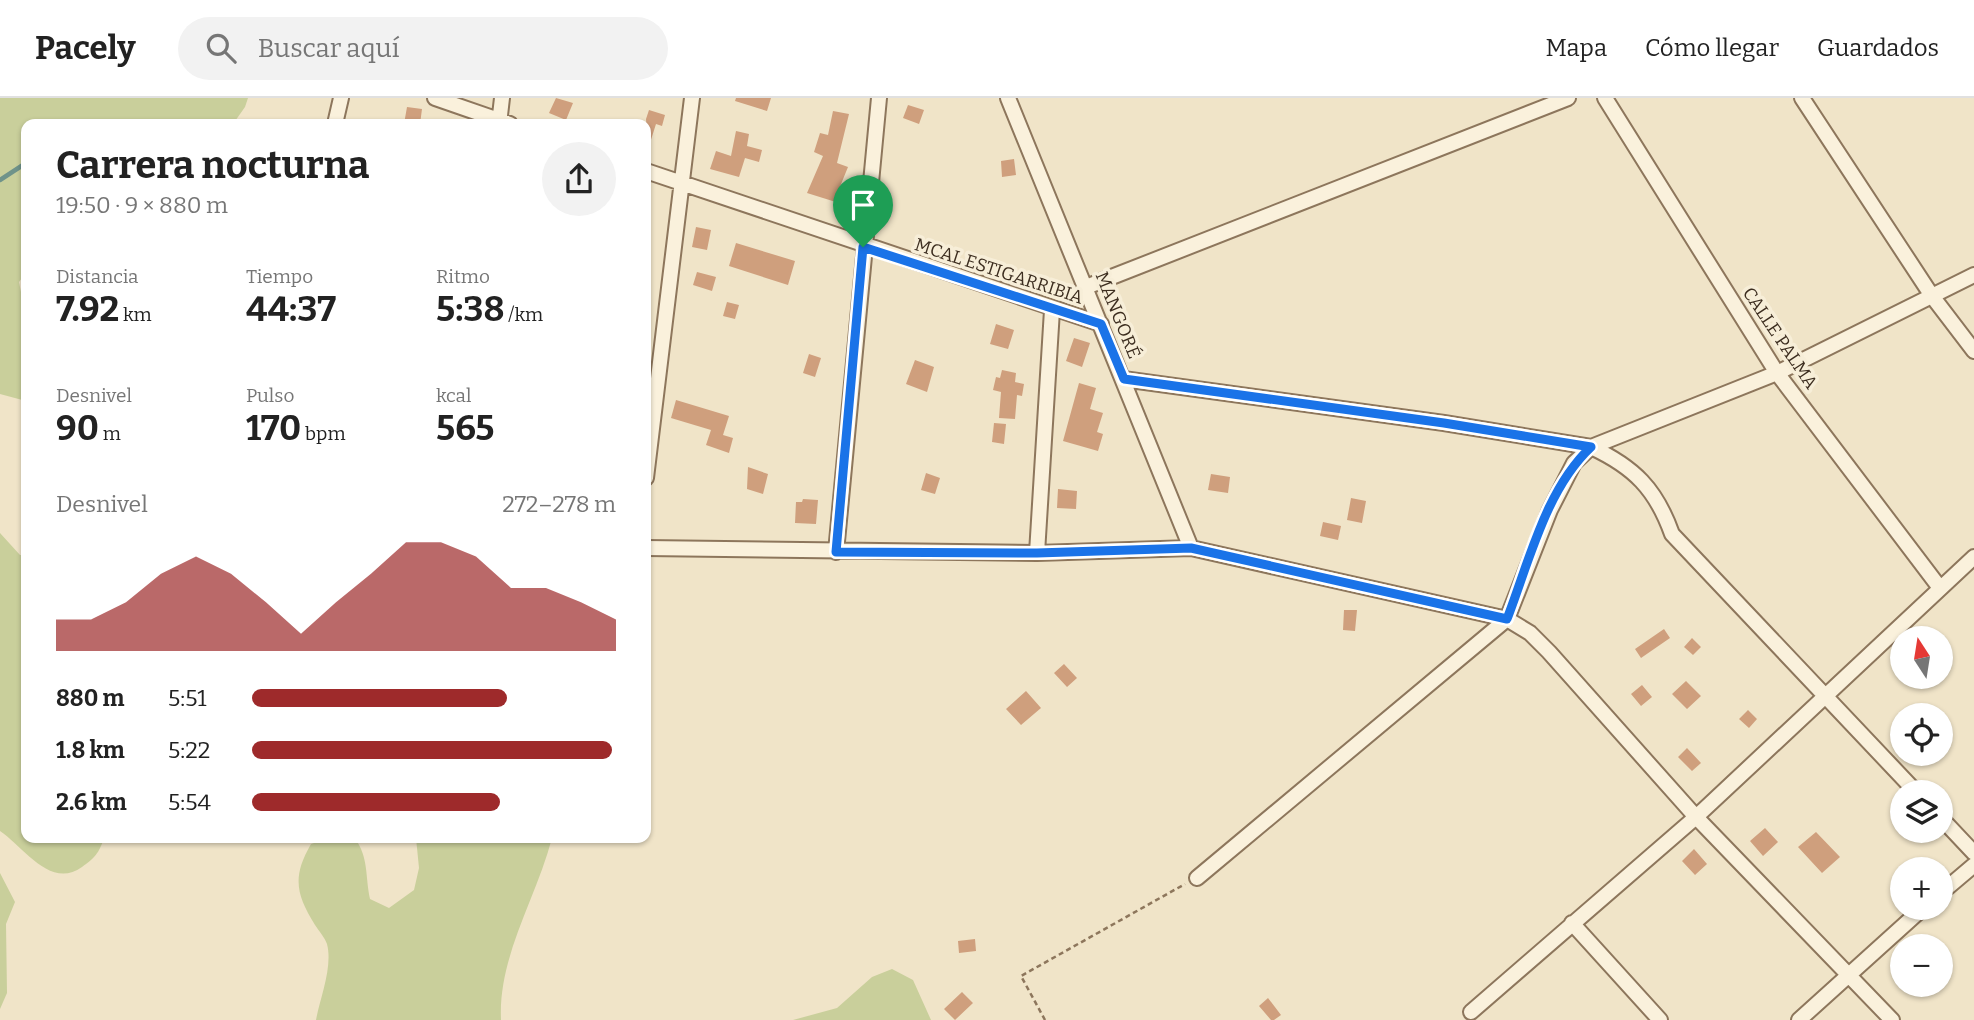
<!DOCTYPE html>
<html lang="es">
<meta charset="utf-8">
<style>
body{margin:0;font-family:Bitter,serif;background:#f2f2f2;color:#222;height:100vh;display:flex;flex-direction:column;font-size:26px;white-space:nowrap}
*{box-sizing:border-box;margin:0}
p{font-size:23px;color:#767676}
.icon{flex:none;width:38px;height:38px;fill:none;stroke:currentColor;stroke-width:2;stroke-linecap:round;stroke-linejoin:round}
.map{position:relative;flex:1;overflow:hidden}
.details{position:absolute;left:21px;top:21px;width:630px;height:724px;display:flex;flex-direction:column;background:#fff;border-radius:14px;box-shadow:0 2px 5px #0004}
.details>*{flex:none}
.needle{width:46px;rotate:348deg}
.tools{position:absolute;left:1890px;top:528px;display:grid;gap:14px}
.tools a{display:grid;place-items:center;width:63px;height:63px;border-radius:50%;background:#fff;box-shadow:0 2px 5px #0004;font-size:35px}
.pin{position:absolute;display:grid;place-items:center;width:60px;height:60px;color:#fff;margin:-72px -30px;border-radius:50% 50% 50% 0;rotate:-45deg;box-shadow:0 0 7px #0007}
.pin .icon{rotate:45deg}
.round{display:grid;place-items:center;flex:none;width:74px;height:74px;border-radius:37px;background:#f2f2f2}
.head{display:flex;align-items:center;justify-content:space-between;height:119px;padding:0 35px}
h1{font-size:38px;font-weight:700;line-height:52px}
.figures{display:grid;grid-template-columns:repeat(3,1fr);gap:10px;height:119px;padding:7px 35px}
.figures div{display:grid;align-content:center}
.figures b{font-size:35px;font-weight:700}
.figures small{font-size:19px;font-weight:400}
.figures p{font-size:19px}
.chart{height:196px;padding:14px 35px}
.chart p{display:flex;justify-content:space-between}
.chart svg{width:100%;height:126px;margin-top:7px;fill:#9e2a2b;opacity:.7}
ul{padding:0 35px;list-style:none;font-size:23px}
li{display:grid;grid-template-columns:112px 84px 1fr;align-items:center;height:52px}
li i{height:18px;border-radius:9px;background:#9e2a2b}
header{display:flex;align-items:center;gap:42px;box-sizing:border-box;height:98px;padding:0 35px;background:#fff;border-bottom:2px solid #e0e0e0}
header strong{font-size:33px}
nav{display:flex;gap:38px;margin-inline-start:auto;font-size:24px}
.search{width:490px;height:63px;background:#f2f2f2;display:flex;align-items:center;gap:18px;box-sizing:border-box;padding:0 24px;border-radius:38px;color:#767676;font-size:26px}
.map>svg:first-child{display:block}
.green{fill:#c9cf9b}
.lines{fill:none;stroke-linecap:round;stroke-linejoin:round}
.stream{stroke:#6f938a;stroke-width:4.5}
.building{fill:#cf9f7d}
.minor-casing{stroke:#8d765c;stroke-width:18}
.path{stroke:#8d765c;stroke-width:2.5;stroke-dasharray:5 3.5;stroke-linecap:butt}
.minor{stroke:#faf1dc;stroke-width:14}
.route-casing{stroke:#fff;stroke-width:14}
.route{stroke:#1a73e8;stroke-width:9}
.labels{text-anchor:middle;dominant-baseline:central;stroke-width:7;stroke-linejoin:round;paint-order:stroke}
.street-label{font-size:18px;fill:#3d2e20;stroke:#f7eed8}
</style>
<header>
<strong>Pacely</strong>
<div class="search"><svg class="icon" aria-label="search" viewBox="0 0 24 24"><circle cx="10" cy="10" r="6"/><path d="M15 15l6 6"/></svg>Buscar aquí</div>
<nav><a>Mapa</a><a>Cómo llegar</a><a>Guardados</a></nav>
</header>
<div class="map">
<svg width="1974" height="922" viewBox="0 0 1974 922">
<rect width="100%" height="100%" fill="#f0e4c8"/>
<path class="green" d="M0,0H248L245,9L233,26H26V175L19,184L21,194L26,200V303L0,296Z
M0,435L20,457H26V740H104C99,755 95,760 82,769C50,792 23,748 0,733Z
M329,740H355C369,761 365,777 370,801L389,810L414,792L419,770L416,740H552C536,801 498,858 501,922H316C320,900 333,869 327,846C325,840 319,833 315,827C296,796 292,779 311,746Z
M0,775L15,804L6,826L7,895L0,911Z
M892,871L913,882L931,922H793L837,910L872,879Z"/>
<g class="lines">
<path class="stream" d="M0,82L26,65"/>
</g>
<path class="building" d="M556,0L573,5L566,22L549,15Z
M736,0H771L767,13L735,3Z
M908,7L924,12L919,26L903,20Z
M407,9L422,11L420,26H404Z
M649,12L665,17L662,28L656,26L648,51L646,21Z
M833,13L849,16L837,65L848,69L839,91L843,92L839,105L807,95L823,58L814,54L820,35L828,37Z
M736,33L749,36L747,48L762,52L759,64L745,60L739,79L710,71L716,53L731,58Z
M1014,61L1016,77L1002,79L1001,63Z
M696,129L711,132L707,152L692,149Z
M736,145L795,163L788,187L729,168Z
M697,174L716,179L712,193L693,187Z
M727,204L739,207L735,221L723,218Z
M996,226L1014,232L1008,251L990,246Z
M1074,240L1090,245L1082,269L1066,263Z
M809,256L821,260L815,279L803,275Z
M915,262L934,269L927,294L906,286Z
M1002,272L1016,275L1015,284L1024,286L1022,298L1017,297L1015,321L999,320L1001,294L993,292L996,279L1000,280Z
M1079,285L1096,290L1090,311L1103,315L1097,334L1103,336L1098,353L1063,343Z
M676,302L729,318L723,337L733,340L729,355L706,347L711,332L671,320Z
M994,325L1006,326L1004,346L992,344Z
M748,369L768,376L763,396L747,391Z
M926,375L940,380L935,396L921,392Z
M1211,376L1230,379L1228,395L1208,392Z
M1058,391L1077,393L1076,411L1057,410Z
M1351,400L1366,403L1362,425L1347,422Z
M803,401L818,402L816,426L795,425L796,404H802Z
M1323,424L1341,428L1338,442L1320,438Z
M1344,512H1357L1355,533L1343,532Z
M1664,531L1670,540L1641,560L1635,551Z
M1692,540L1701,549L1693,557L1684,549Z
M1064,566L1077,580L1067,589L1054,575Z
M1686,583L1701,598L1687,611L1672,596Z
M1642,587L1652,599L1641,608L1631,596Z
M1026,593L1041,610L1021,627L1006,611Z
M1748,612L1757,621L1749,630L1739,621Z
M1687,650L1701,665L1692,673L1678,659Z
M1765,730L1778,744L1763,758L1750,743Z
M1816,734L1840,759L1822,775L1798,749Z
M1694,751L1707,766L1695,777L1682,763Z
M975,841L976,853L959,855L958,843Z
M962,894L973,905L955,922L944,911Z
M1268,900L1281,917L1274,922H1271L1259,908Z"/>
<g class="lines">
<defs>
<path id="minor" d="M435,0L510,26
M1008,0L1191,450
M1605,0L1777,275L1940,490
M1802,0L1932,198L1974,253
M335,26L341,0
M499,26L502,0
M646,73L1101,226
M1086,189L1568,0
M1123,281L1444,325L1591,349C1634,369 1656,391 1672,436L1917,695
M646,380L692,0
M646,450L1037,455L1191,450L1507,521L1530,535L1549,554L1696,719L1974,459
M836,454L879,0
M1037,455L1052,212
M1941,720L1974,755
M1197,780L1507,521L1550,412L1574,365L1591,349L1777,275L1974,177
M1941,795L1974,767
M1572,825L1660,922
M1471,914L1696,719L1892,922
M1799,922L1923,810"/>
</defs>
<use href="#minor" class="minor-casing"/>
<path class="path" d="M1045,922L1021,878L1185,786"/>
<use href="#minor" class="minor"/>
</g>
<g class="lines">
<defs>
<path id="route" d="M863,149L1101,226L1124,281L1444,325L1591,349C1546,391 1529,464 1507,521L1191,450L1037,455L836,454Z"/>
</defs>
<use href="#route" class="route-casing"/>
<use href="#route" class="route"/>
</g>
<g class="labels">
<g class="street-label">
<text transform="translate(999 173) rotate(18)">MCAL ESTIGARRIBIA</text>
<text transform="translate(1118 217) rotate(68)">MANGORÉ</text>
<text transform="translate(1780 240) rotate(56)">CALLE PALMA</text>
</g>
</g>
</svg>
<div class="tools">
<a><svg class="needle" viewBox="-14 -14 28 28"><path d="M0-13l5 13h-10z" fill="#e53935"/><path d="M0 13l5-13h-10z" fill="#767676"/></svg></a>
<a><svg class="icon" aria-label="locate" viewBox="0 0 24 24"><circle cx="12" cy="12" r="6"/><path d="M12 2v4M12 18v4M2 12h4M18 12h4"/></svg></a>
<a><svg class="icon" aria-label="layers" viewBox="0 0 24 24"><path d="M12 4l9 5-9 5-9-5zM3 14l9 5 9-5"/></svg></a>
<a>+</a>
<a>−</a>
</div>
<div class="pin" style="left:863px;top:149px;background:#1e9e55"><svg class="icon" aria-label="arrive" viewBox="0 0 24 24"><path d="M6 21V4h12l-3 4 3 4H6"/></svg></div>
<section class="details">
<div class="head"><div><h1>Carrera nocturna</h1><p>19:50 · 9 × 880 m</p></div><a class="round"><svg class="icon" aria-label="share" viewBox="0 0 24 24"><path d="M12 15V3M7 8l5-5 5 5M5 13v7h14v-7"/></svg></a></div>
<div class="figures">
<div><p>Distancia</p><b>7.92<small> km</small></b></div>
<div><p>Tiempo</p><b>44:37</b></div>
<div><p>Ritmo</p><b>5:38<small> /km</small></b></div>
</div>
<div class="figures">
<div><p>Desnivel</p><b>90<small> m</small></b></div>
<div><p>Pulso</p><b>170<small> bpm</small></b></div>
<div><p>kcal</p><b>565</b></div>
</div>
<div class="chart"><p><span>Desnivel</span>272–278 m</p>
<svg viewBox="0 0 160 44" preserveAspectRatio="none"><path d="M0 44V33L10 33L20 27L30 17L40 11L50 17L60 27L70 38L80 27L90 17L100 6L110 6L120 11L130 22L140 22L150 27L160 33V44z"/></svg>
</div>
<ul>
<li><b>880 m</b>5:51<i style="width:70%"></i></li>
<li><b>1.8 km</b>5:22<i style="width:99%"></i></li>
<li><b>2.6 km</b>5:54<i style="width:68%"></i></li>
</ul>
</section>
</div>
